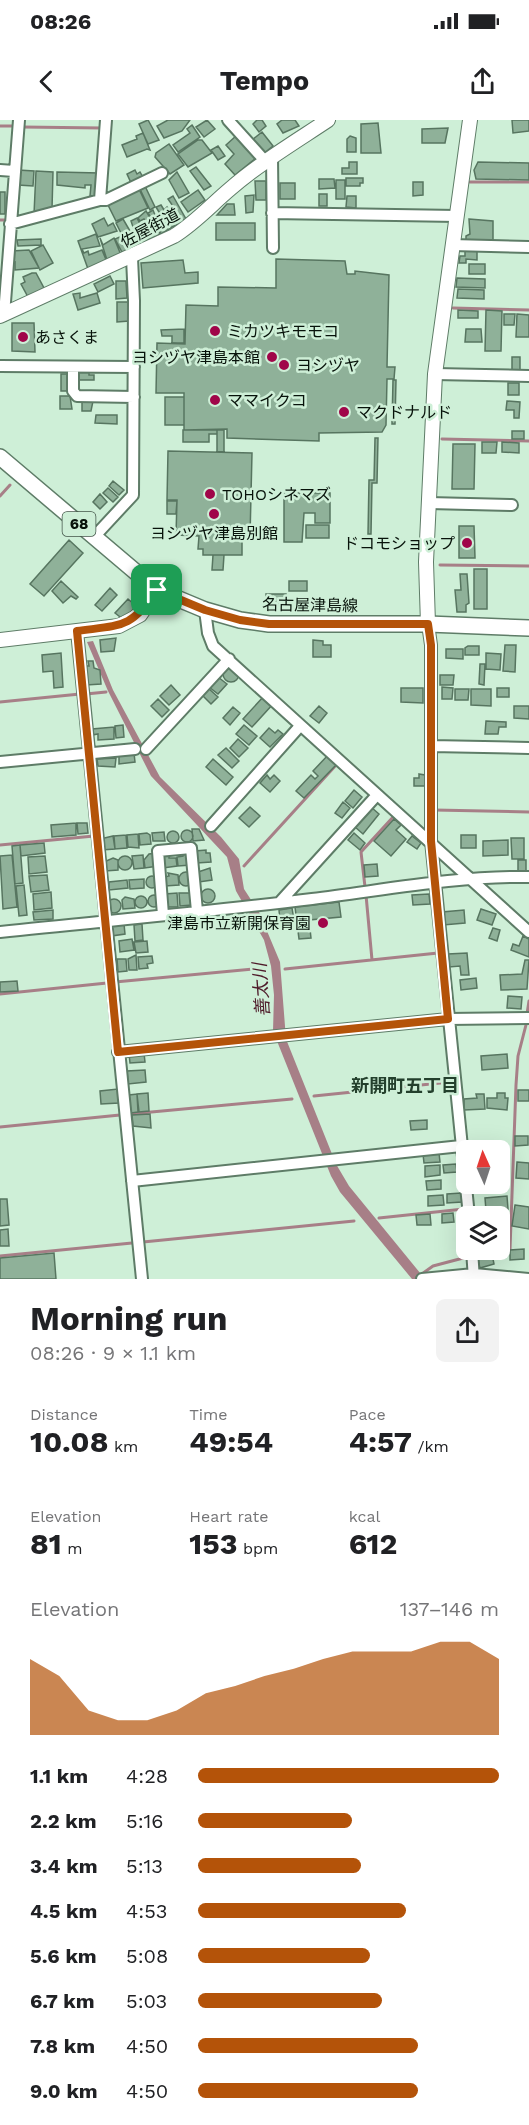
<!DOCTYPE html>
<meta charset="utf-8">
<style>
body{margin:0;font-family:"Work Sans","Noto Sans JP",sans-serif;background:#f2f2f2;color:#202124;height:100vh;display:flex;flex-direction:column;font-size:22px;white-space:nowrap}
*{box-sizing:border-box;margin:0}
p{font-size:20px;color:#757577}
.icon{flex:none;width:33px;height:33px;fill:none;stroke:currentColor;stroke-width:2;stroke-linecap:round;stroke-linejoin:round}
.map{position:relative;height:1159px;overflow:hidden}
.details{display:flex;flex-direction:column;background:#fff;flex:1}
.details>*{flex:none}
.needle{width:39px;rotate:357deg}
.buttons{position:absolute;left:456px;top:1020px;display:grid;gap:12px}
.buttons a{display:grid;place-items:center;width:54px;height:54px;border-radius:9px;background:#fff;box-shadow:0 6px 24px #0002;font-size:30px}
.pin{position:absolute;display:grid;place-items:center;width:51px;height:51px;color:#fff;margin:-26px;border-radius:12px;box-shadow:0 3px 9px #0006}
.round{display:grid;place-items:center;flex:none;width:63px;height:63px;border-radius:9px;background:#f2f2f2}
.headline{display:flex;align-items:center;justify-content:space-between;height:102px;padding:0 30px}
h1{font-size:33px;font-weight:700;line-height:45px}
.metrics{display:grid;grid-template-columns:repeat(3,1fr);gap:9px;height:102px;padding:6px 30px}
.metrics div{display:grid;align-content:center}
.metrics b{font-size:30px;font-weight:700}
.metrics small{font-size:16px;font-weight:400}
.metrics p{font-size:16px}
.chart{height:168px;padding:12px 30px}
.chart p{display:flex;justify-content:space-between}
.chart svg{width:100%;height:108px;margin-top:6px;fill:#b45309;opacity:.7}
ul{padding:0 30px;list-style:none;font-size:20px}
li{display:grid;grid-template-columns:96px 72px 1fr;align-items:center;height:45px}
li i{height:15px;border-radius:8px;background:#b45309}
.status{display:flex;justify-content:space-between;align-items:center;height:42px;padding:0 30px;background:#fff;direction:ltr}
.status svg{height:16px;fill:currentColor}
header{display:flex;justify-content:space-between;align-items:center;height:78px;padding:0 30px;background:#fff;font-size:27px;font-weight:700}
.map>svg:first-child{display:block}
.water{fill:#a77f87}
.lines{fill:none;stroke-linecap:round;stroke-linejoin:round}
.stream{stroke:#a77f87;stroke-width:3}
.building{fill:#8fb199;stroke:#577560;stroke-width:1.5}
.street-casing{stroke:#5e7c67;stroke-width:14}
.secondary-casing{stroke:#5e7c67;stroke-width:16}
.primary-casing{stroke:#5e7c67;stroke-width:18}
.street{stroke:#fff;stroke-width:10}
.secondary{stroke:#fff;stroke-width:14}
.primary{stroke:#fff;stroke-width:15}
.route-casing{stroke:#fff;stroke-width:12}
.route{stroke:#b45309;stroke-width:8}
.poi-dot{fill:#a00649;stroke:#ceefd7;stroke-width:2}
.labels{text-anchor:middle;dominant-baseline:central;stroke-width:5;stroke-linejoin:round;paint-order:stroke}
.shield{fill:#ceefd7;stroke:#435448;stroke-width:1.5}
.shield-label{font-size:15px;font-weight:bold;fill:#07120a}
.street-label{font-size:16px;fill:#07120a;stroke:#ceefd7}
.poi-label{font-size:16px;fill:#07120a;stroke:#ceefd7;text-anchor:start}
.water-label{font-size:18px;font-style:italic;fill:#4e1a29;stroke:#ceefd7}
.neighbourhood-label{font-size:18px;font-weight:bold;fill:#233f2c;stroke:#ceefd7}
</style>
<div class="status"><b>08:26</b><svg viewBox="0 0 49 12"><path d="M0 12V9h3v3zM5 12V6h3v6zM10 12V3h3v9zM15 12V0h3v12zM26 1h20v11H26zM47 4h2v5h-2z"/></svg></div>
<header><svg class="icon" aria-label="back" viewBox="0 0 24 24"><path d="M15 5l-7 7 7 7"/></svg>Tempo<svg class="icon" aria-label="share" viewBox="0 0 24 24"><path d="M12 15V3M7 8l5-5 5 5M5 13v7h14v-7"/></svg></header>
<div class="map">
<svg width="529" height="1159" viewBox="0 0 529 1159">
<rect width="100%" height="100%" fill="#ceefd7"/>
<path class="water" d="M93,521L113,570L160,657L221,717L239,739L244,769L259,792L280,842L286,919L336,1044L349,1066L425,1159H412L340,1072L331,1056L273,911L274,875L271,846L264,820L236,771L227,737L151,656L108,571L87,522Z"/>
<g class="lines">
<path class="stream" d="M0,6H14
M22,7L102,8
M470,62H529
M0,100H5
M453,188L529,190
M442,319L529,321
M0,376L10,365
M440,445L529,446
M86,574L106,572
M0,582L80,574
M434,690L529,692
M0,725L94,716
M244,746L337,644
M365,767L361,732L394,696
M366,775L372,840
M285,849L438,833
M115,862L264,848
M0,874L107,863
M527,894L529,881
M314,976L450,962
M130,994L292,979
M0,1007L120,995
M379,1098L464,1089
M143,1122L354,1101
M476,1135L510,1129L516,965L518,936L527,901
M0,1136L132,1123
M419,1156L433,1146L467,1137"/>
</g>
<path class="building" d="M148,0L159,20L148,24L139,4Z
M168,0H190L182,11L164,18L157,6Z
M207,0L215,9L204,17L196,7Z
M257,0H262L266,6L259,12L253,4Z
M282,0H295L299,6L283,13L277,4Z
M512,0H529V11L513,13Z
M378,3L381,33H361V4Z
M192,5L200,17L178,32L173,25L190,13L187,9Z
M448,8L445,23H422V9Z
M262,12L273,26L263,34L252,20Z
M143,13L150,30L147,29L127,37L122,25L137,19L136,16Z
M237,15L256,38L235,55L225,44L234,34L226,25Z
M350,16L356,18V32H347V19Z
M198,20H202L212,33L188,47L178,34Z
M169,24L184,45L170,54L155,37L156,33Z
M218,26L225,36L218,40L211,30Z
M349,42H357V54H342V48H349Z
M478,42L529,43V60L476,59L474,50Z
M196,47L211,66L204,70L190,51Z
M18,50L34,51L33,66L18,65Z
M135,50L137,54L140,52L144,59L132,65L127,54Z
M36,51L53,52L52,89L34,94Z
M57,52L99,53L98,76H90L91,65H85V68L57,65Z
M177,52L189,73L179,78L169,60Z
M346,58H363V63H360V66H346Z
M319,59H334L335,68L319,69Z
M336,60H345V79H336Z
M255,61H266V80H256Z
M413,62H423V75L413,76Z
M280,63H295V79H280Z
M144,64L155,87L150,90L139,67Z
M138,67L148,88L116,101L107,83Z
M198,70L205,80L188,92L181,82Z
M0,72H5V94H0Z
M319,74H327V86H319Z
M254,75L253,92L246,93L245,76Z
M173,76L186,99L175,106L165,89L167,87L170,92L175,89L168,79Z
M347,76H356V88L346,87Z
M227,84H234L235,95H217Z
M161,85L174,106L161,114L148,93L153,90L157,100L162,97L156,87Z
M146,91L160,114L150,120L143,109L148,106L144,99L140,101L138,98Z
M104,98L108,106L113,103L117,111L98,117L92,104Z
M137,98L148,120L139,125L131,101Z
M123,99L130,111L122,115L116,103Z
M469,99L493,101V121H466V116L470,114Z
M216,103H255V120H216Z
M132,111L139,126L130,130L122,116Z
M96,114L100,126L82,129L84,133L88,131L89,135L102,130L107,142L88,149L78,121Z
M122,116L129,131L123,134L115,119Z
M100,118L103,125L114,118L121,135L107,140Z
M41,119V125L18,126L17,120Z
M43,125L53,143L40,150L31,131Z
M29,130L39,148L15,150V142L11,143V131Z
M465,130L477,131V140L466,139V143H459L460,136H465Z
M276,139L345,141L347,154H355V151L389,155L387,247H395L394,259H387L386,305L382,312L319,313V321L227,318V309L184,310V273H156L157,223L185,224L186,185L218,186V167L276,168Z
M183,140L185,153L198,152V163L143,168L141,143Z
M469,144H485V154H469Z
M32,153H36L44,168L28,177L21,164L25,162L23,157Z
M110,156L114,164L98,172L94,164Z
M457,158L485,159V168L456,167Z
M116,161H126L127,178L116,179Z
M458,169L484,170V179L457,178Z
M80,173V178L97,173L100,183L78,190L73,174Z
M117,182H128L129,201L117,202Z
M458,190L478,191V198H458Z
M486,190L502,191L501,231H485Z
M504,194H515L514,205H504Z
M517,194L529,195V217H516Z
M12,203H34L35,232L12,231Z
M184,209V223H172V216H162L161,210Z
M466,209H481L482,222H465Z
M512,237H520V251L512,250Z
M77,250H89V255H94V260H77Z
M61,254H69V271H61Z
M393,260H396L395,304H392Z
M508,263H519V275H508Z
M60,276H70L72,289H60Z
M165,277H184V305H165Z
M82,281H93L91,291H82Z
M507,281L520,282L519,298H514V290H506Z
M96,295H117V304L95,303Z
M183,310H217V314H209V322H183Z
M217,310H224V332H217Z
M512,311H524V319H512Z
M375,318H378L377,363H372L371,414H368L369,360H374Z
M482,322H497L496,333H482Z
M502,322L519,323V333L502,332Z
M453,324H475L474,369H452Z
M168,331L252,333L250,417H242V435H203V429H198L199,416L176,415L177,380H167Z
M113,361L124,370L119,375L109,366Z
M108,368L118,377L113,382L103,373Z
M284,373H330V403H315V393H304L302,422H284Z
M100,374L107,382L100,389L93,382Z
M167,381H177L176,394H167Z
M306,405H329V418H306Z
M459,406H474L475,438H459Z
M69,420L83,433L44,476L30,464Z
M213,435H224L223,450H212Z
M474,449H487V489H474Z
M460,454H467L469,483L466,485V492H457L455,470H461Z
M61,461L78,477L76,479L71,476L63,483L52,471Z
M289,461H307V471H289Z
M110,468L117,475L102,491L95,485Z
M266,474H286V482H279V486H267Z
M128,479L136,486L124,500L115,493Z
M116,518L114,531L101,532L100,520Z
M313,520L323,521V525H331V537H313Z
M505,525H516L515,552L503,551Z
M468,526H479V535H465V528Z
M446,529H463V539L446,538Z
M61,533L63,567L54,568L53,551L43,552L42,535Z
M486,533L501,534L500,550L486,549Z
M88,541H93L94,548L100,550L101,564L86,565L85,546H89Z
M480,544H485L484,565L479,564Z
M223 554a8 8 0 1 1 16 0a8 8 0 1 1-16 0Z
M440,555H454L453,565H440Z
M218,557L227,564L218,574L209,567Z
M171,565L180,575L169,585L160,576Z
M442,567L453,568L452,579H442Z
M208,568L218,577L211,584L202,575Z
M401,568H423V583L401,582Z
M497,568H509V577H497Z
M455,569H469L468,580H455Z
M471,569H491V586L471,585Z
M264,576L273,584L252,607L243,599Z
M158,579L169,590L162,597L151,586Z
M319,586L327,593L319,603L310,596Z
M514,586H529V599L514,598Z
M233,587L240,593L230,605L223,598Z
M486,601L506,602V607H499L498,614H485Z
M123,605L124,617L116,618L115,606Z
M244,605L257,616L249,625L236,614Z
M114,607V619L98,620V614L92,615V609Z
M269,608L275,613L278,610L283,614L270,627L260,618Z
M238,619L248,628L239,637L230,628Z
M226,628L239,641L232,648L218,635Z
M134,633L135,642L119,644V634Z
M329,634L335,640L333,642L336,645L304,678L296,671L311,655L315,659L318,656L313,651Z
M116,638L115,647L98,646L97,639Z
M213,639L233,657L226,665L206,647Z
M419,654L425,655V666H414V658H419Z
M267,655L270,659L274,655L280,661L270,672L260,663Z
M354,670L362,677L353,688L345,681Z
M343,682L350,688L342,698L335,693Z
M250,687L260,696L249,707L239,698Z
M371,687L379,694L363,714L355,707Z
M394,699L401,705L396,710L406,719L391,736L374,721Z
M76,703V715L52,717L51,705Z
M77,703H87L88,713L78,714Z
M192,709H199L204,720L193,721Z
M181 716a6 6 0 1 1 12 0a6 6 0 1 1-12 0Z
M167 717a6 6 0 1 1 12 0a6 6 0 1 1-12 0Z
M164,712L165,721H153L152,713Z
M147,713L150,715L151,724L140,725L139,714Z
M354,713L365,723L360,730L348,720Z
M138,714L139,728L128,727L127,715Z
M126,715L127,728L115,729L114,716Z
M461,715H476V728H461Z
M113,716L115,729L101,730L100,719Z
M412,716L421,723L417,729L407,722Z
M511,718H524V739H512Z
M508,720V735L483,736V721Z
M44,723L45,733L21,736L20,725Z
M20,725L23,763L15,764L12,726Z
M206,730V733H210L211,742L197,743L195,731Z
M157,733L158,746L145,748L144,740L149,734Z
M169,733V738H176L177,746L163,748L161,734Z
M183,733H190L191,745L178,746L177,737L183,736Z
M12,735L17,787L3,789L0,736Z
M143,735L144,748L134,749L132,736Z
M45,736L47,752L29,754L28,737Z
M118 743a7 7 0 1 1 14 0a7 7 0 1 1-14 0Z
M113,738L118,740V750L105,751L104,742Z
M518,740H526V752H518Z
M377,744L378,756L365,757L364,745Z
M210,748L212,760L199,762L198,752Z
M179 759a7 7 0 1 1 14 0a7 7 0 1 1-14 0Z
M168,753L178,755L179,765L165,766L164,757L169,756Z
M47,755L49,770L31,772L29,756Z
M146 762a6 6 0 1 1 12 0a6 6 0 1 1-12 0Z
M144,759V768L130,769L129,760Z
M127,760L128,768L109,770V762Z
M24,765L27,795L19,796L16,766Z
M201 776a7 7 0 1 1 14 0a7 7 0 1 1-14 0Z
M51,772L52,788L34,790L33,774Z
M177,773L178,787H166L165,774Z
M179,773H191L192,785L180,786Z
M429,774L430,784L413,785L412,775Z
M148 781a6 6 0 1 1 12 0a6 6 0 1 1-12 0Z
M135 782a6 6 0 1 1 12 0a6 6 0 1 1-12 0Z
M125,777L134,779L135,788L123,789L122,780Z
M107 786a7 7 0 1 1 14 0a7 7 0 1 1-14 0Z
M339,782L341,797L309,800L311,818L299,819L295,787Z
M292,788L294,800L280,801L279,790Z
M481,789L496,794L492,805L477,800Z
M53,790V799L34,800L33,792Z
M464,790L465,803L443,805L442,792Z
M124,804L125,814L111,816L112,805Z
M142,804L143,820L135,821L134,805Z
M493,808L500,810L497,821L489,818Z
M523,816L529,819V837L511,830L513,824L519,826Z
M132,819L134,830L120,832L119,821Z
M147,821L148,832L136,833L134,822Z
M467,833L469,855H461L460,846L449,847L448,834Z
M136,835L137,850H129L128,839Z
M152,836L153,843L147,844L148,848L139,849L138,837Z
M117,839H126L127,851L118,852Z
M525,840H529L527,869L501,870L500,855L522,854Z
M476,858L477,868L461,870L460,860Z
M17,861L18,871L0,872V862Z
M508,876L522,877L521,889L507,888Z
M144,933L145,942L130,943L129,934Z
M507,934L508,948L482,950L481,936Z
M145,950L146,962L128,964L127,951Z
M118,969L119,983L101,984L100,971Z
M518,970H529V981H518Z
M148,973L149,991L139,992L137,974Z
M497,973H505V978H508L507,990L487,988V978H497Z
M137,974L138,992L131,993L129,975Z
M476,974H484L485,989L464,990V979L477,978Z
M150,994L151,1008L133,1006L132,995Z
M427,1000V1009L411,1010L410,1001Z
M515,1016H528V1025L515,1026Z
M439,1033L440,1042L424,1043L423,1034Z
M517,1042L529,1043V1059L516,1058Z
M456,1044L457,1052L444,1053L443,1045Z
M440,1045V1055L425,1057V1046Z
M441,1060V1069L427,1070L426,1061Z
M461,1073L462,1082L447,1083V1074Z
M443,1075L444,1085L428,1086V1076Z
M507,1076L508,1089L486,1091L485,1078Z
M0,1079H7L9,1105L0,1106Z
M515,1085L529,1087V1109L512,1106Z
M453,1093L454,1102L442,1103V1094Z
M430,1094L431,1105H417L416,1095Z
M8,1109L9,1126H0V1110Z
M524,1129V1139L510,1140V1130Z
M54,1133L56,1159H0V1138Z
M492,1134L494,1144L480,1148L477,1138Z"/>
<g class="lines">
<defs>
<path id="street" d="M228,0L266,42
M272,37L273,128
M0,50L14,51
M100,80H106L162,53
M272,93L457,96
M10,104L100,80L106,0
M452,125L529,127
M4,195L19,0
M0,246L134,247
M73,247V271L77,276L134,277
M435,254L529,256
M429,383L512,385
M94,417L133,375L134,181L132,138
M205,490L208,513L213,526L529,812
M428,504L431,525V721L469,1096
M77,511L142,1159
M431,626L529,628
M146,629L229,539
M0,642L135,629
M211,706L300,606
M279,783L377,675
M163,795L158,731L191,728L197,791
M0,812C104,801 208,792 312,779C385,770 455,756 529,757
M118,932L448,899L529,898
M132,1061L461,1026
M472,1130L474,1159
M422,1159L474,1154L529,1159"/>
<path id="secondary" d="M0,196L174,116C195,103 211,85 230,69C260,43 295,22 328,0
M428,504L426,442L435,254L470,0
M0,520L119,506L140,495L157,470"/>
<path id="primary" d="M0,337L157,470L205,490L240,500L269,504H428L529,508"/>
</defs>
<use href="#street" class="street-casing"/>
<use href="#secondary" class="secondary-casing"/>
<use href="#primary" class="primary-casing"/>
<use href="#street" class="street"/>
<use href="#secondary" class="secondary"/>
<use href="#primary" class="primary"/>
</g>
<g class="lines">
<defs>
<path id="route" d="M157,470L205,490L240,500L269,504H428L431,525V721L448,899L118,932L77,511C121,505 131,509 157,470Z"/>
</defs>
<use href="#route" class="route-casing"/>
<use href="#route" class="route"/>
</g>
<g class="poi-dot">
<circle cx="215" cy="211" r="6"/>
<circle cx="23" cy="217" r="6"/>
<circle cx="272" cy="237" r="6"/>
<circle cx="284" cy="245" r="6"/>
<circle cx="215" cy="280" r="6"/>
<circle cx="344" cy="292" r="6"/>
<circle cx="210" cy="374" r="6"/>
<circle cx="214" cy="394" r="6"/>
<circle cx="467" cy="423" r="6"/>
<circle cx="323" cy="803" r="6"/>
</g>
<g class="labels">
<rect class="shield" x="62.5" y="392" width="33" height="24" rx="4.5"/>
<g class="shield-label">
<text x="79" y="404">68</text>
</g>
<g class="street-label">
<text transform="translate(150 108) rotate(-28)">佐屋街道</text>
<text transform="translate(310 485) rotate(1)">名古屋津島線</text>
</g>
<g class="poi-label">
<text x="227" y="211">ミカツキモモコ</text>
<text x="35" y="217">あさくま</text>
<text x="260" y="237" text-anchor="end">ヨシヅヤ津島本館</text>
<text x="296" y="245">ヨシヅヤ</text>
<text x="227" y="280">ママイクコ</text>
<text x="356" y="292">マクドナルド</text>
<text x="222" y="374">TOHOシネマズ</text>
<text x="214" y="413" text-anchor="middle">ヨシヅヤ津島別館</text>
<text x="455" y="423" text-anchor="end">ドコモショップ</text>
<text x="311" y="803" text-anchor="end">津島市立新開保育園</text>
</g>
<g class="water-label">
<text transform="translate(261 870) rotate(-94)">善太川</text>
</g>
<g class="neighbourhood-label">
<text x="405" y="965">新開町五丁目</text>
</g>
</g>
</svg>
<div class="buttons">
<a><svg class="needle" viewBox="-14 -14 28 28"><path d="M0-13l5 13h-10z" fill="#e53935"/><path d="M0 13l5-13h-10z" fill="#757577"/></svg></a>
<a><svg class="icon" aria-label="layers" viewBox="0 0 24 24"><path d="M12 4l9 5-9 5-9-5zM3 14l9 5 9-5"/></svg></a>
</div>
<div class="pin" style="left:157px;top:470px;background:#1e9e55"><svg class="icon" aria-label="arrive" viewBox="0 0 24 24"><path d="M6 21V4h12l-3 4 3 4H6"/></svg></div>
</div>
<section class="details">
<div class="headline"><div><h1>Morning run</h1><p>08:26 · 9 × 1.1 km</p></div><a class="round"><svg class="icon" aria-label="share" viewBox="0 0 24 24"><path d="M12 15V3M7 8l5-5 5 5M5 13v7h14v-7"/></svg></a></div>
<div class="metrics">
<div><p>Distance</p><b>10.08<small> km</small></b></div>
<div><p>Time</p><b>49:54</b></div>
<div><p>Pace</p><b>4:57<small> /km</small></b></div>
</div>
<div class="metrics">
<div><p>Elevation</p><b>81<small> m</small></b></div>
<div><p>Heart rate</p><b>153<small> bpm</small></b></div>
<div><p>kcal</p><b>612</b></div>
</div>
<div class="chart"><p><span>Elevation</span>137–146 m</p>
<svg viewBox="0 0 160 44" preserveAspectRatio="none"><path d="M0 44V13L10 20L20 34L30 38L40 38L50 34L60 27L70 24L80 20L90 17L100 13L110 10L120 10L130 10L140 6L150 6L160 13V44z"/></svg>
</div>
<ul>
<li><b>1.1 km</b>4:28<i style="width:100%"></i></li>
<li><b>2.2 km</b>5:16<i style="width:51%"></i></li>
<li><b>3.4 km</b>5:13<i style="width:54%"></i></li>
<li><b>4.5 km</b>4:53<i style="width:69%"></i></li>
<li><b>5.6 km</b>5:08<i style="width:57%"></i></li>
<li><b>6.7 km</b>5:03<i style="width:61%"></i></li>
<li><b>7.8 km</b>4:50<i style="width:73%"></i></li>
<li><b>9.0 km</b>4:50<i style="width:73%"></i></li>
</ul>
</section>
